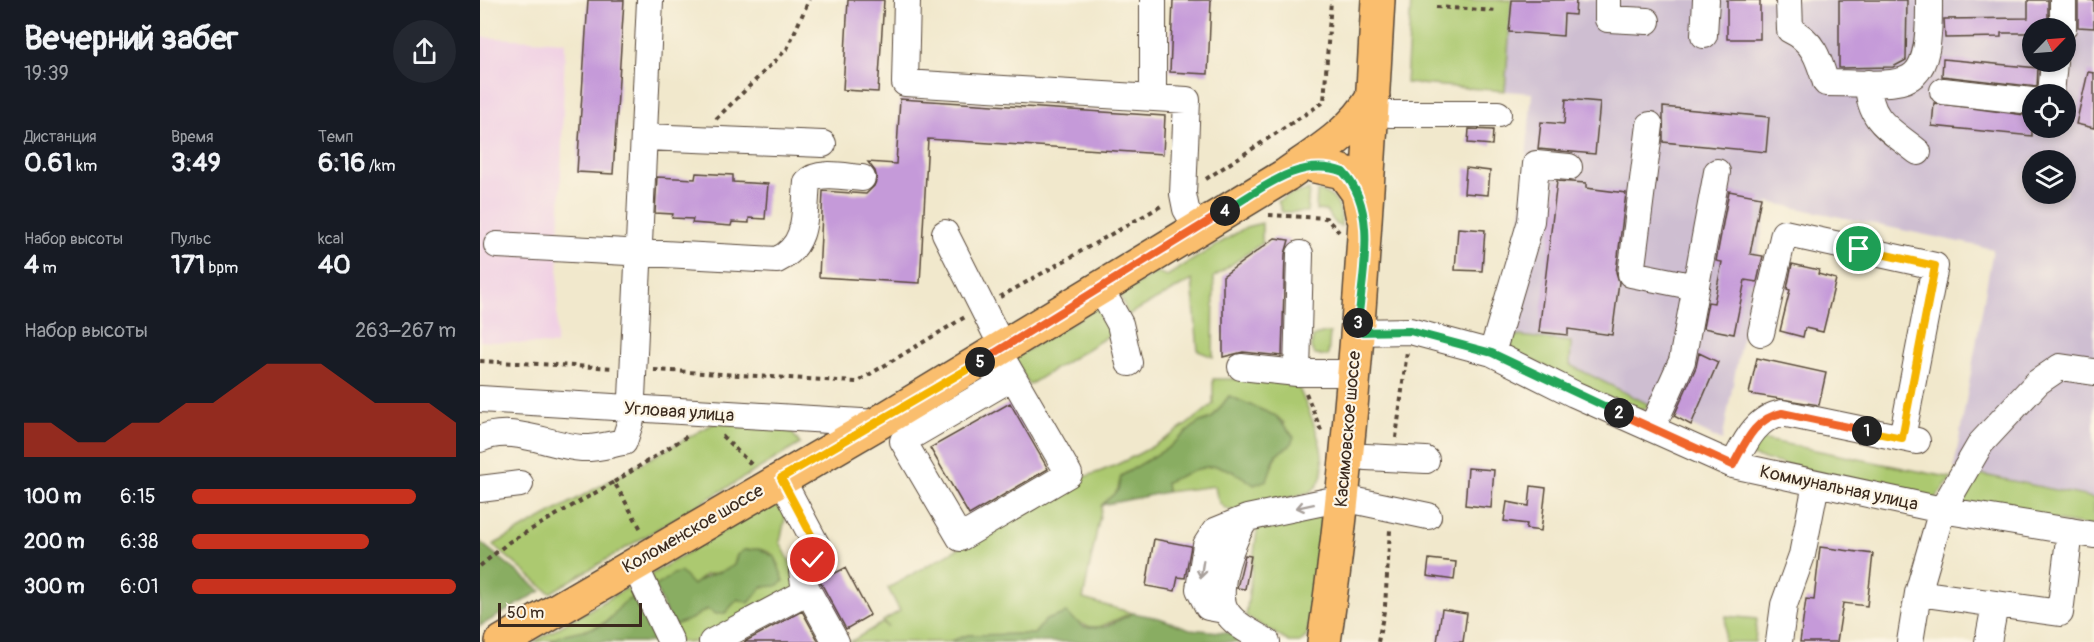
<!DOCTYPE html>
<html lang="ru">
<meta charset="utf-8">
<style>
body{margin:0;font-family:Pangolin,sans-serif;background:#242831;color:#f1f3f6;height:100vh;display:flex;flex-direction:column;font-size:22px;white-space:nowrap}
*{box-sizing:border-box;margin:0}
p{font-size:20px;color:#9ea1a6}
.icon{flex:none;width:33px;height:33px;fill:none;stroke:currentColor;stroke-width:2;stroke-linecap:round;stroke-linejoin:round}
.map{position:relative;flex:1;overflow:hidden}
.sheet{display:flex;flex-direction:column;background:#171b24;width:480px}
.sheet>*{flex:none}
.needle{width:39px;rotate:65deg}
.fabs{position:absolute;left:1542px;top:18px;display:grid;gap:12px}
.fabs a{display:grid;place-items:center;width:54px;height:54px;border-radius:50%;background:#171b24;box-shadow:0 3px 9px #0003;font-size:30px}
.scale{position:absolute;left:18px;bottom:15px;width:144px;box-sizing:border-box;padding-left:6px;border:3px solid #3b2a1e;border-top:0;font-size:16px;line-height:21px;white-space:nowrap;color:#3b2a1e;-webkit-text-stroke:4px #fcf5e5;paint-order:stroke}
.pin{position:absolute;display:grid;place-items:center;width:51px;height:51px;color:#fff;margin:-26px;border:3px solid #fff;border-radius:50%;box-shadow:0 2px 6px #0007}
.km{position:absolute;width:30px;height:30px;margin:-15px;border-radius:50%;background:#222;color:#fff;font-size:16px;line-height:30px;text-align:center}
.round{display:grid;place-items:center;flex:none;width:63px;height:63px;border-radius:32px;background:#242831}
.overview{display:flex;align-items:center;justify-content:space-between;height:102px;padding:0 24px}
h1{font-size:33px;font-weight:700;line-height:45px}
.figures{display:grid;grid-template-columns:repeat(3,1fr);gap:9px;height:102px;padding:6px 24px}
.figures div{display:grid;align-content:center}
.figures b{font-size:26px;font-weight:700}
.figures small{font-size:16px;font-weight:400}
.figures p{font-size:16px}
.chart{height:168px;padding:12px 24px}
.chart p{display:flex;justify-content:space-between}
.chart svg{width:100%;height:108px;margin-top:6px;fill:#c8321e;opacity:.7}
ul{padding:0 24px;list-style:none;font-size:20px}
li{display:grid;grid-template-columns:96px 72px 1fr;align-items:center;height:45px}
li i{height:15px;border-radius:8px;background:#c8321e}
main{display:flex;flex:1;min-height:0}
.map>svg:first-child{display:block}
.built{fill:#f0d0e4}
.industrial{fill:#cebed1;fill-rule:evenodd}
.green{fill:#acc970;stroke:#747a47;stroke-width:1.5}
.forest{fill:#89ad62;stroke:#626c40;stroke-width:1.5}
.building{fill:#c59ad9}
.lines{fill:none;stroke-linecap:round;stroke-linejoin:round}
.minor-casing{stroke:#564638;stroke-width:28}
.major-casing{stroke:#564638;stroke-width:36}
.path{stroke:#564638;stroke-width:4;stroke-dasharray:4.5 4.5;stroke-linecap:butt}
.minor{stroke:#fff;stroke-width:26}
.major{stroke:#fabe6e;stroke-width:33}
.oneway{stroke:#a79f9a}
.split-1-casing{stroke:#fff;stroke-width:12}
.split-2-casing{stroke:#fff;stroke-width:12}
.split-3-casing{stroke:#fff;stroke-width:12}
.split-4-casing{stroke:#fff;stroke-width:12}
.split-5-casing{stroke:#fff;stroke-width:12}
.split-6-casing{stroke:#fff;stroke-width:12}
.split-1{stroke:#f5b400;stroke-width:8}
.split-2{stroke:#f0652b;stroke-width:8}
.split-3{stroke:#22a559;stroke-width:8}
.split-4{stroke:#22a559;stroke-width:8}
.split-5{stroke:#f0652b;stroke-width:8}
.split-6{stroke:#f5b400;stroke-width:8}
.labels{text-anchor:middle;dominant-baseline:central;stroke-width:4.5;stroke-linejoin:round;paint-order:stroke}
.street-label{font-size:18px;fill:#3b2a1e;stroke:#fcf5e5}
</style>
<main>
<section class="sheet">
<div class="overview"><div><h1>Вечерний забег</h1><p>19:39</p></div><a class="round"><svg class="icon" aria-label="share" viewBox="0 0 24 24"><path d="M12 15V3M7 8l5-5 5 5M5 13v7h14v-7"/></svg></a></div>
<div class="figures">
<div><p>Дистанция</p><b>0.61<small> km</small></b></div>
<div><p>Время</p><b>3:49</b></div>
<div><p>Темп</p><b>6:16<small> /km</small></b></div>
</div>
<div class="figures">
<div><p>Набор высоты</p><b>4<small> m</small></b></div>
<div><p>Пульс</p><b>171<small> bpm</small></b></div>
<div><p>kcal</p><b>40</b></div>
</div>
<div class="chart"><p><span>Набор высоты</span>263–267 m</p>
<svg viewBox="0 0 160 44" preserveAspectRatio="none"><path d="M0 44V30L10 30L20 38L30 38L40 30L50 30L60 22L70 22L80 14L90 6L100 6L110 6L120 14L130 22L140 22L150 22L160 30V44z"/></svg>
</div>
<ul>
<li><b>100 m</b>6:15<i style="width:85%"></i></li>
<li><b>200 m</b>6:38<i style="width:67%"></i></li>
<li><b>300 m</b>6:01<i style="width:100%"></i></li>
</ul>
</section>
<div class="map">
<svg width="1614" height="642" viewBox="0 0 1614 642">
<rect width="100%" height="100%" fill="#fcf5e5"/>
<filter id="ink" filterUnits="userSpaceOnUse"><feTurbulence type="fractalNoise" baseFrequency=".0167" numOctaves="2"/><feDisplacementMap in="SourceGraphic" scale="12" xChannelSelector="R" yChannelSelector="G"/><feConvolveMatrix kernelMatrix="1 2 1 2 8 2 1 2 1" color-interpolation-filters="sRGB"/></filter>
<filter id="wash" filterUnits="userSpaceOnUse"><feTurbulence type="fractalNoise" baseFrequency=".008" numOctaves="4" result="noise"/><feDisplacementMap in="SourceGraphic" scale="24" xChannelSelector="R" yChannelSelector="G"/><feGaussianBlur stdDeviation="1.35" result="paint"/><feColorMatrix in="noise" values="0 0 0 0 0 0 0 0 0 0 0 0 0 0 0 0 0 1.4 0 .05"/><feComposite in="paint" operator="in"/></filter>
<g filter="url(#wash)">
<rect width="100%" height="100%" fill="#f1e8cc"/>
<path class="built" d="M0,37L85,42L76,345L0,341Z"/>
<path class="industrial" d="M1032,0H1614V498L1474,468L1513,249L1288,202L1242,441L1030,335L1052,93L1025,91ZM1552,28H1586V62H1552ZM1552,94H1586V128H1552ZM1552,160H1586V194H1552Z"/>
<path class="green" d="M931,0H1032L1025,91L926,83Z
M829,190L827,212H802L798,201L812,194Z
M837,191C856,194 862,208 861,226L857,225L846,211L836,210Z
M782,223V243L734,277L733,357L718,351L712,280L648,315L640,295L677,272L687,276L766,227Z
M618,307L633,333L549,385L534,358Z
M841,333H850L848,356L835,355L831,348L833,337Z
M1030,335L1091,342L1090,365L1170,405L1158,412L1035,352L1031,345Z
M733,379H815C825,404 862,472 830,492L760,511C741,511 737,503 735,486L687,492L686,482C727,465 735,456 775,485L794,464L804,423L796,416L749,396L732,418L718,423L688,448L641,476L638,490L622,505L603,599L653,613C619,624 619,638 586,614L566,620L554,634L488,635L468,642H370L402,623L408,627L403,621L420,611L408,588L604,477C647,464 700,433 733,404Z
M238,421L309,428L320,444L70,593L13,545Z
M1276,438L1472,478L1454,500L1271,456Z
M1494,473L1614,498V527L1483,505L1481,493Z
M295,500L303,502L307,509L300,542L324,590L215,642H196L186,624L211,619L227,609L245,613C256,599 277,583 296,586C297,580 300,571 299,566C294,546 270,546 257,555L254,565L246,571L225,575L213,585L175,587L170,575Z
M842,507L844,526L827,636L820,642H809L766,616L777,531L778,527Z
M145,589L152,590L158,600L149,599C141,606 134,617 125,622C116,629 65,642 54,642Z
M1246,616L1277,619L1275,642H1244Z"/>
<path class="forest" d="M749,396L796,416L814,437L810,446L796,454L787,480L774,485C736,456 727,465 686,482L687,492L622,505L638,490L641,476L688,448L718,423L732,418Z
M0,542L61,591L0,626Z
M279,549L295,557L304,581L296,586L282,587L269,603L258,599L245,613L236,614L227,609L211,619L192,626L175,587L193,574L201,572L213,585C228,572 240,575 254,565L257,555L264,550Z
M153,598L158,600L177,642H71C85,629 108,633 125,623C135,616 140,601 153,598Z
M586,613L604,627H625L653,613L679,618L710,629L750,633L761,642H468L488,635L554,634L566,620Z"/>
<g id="blocks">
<path class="building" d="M108,0H144L133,174L97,172Z
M368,0H404L398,92L363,90Z
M693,0H731L728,74L690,72Z
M1032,0H1096L1095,15L1084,14L1083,36L1029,32Z
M1247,0H1280V39H1247Z
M1359,0H1427L1426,60L1413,67L1359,68Z
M1548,0H1568V28H1552V33H1521V37L1465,38L1464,19L1548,18Z
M1598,0H1614V28L1598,27Z
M1463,59L1558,68L1557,87L1462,76Z
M1608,72L1614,73V128L1596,124Z
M420,99L685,116L683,154L448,139L440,283L339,277L343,191L386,194L394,186L397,179L395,171L388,162L416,164Z
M1086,99L1120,102L1115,154L1058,149L1061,122L1084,124Z
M1454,103L1552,116V136L1452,126Z
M1183,107L1289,117L1286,152L1183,142Z
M989,129L1013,130L1012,145L988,143Z
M986,168L1010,171L1008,195L984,193Z
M216,173L253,175V182L288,184L285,219L269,218V223L252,222L251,226L212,223L213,219L192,218L193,214L175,213L177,177L215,179Z
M1077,181L1106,183V188L1146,193L1136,272L1139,282L1132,335L1088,329V335L1059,332Z
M1249,191L1281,197L1270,254L1283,256L1277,282L1265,280L1254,334L1223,328L1228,302L1234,303L1242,262L1236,261Z
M978,228L1005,230L1002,271L975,270Z
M795,238L809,240L805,254L802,356L763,352L743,357V276Z
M1312,264L1339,270L1338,274L1356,279L1343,332L1325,328L1323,337L1300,331L1310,290L1307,289Z
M1219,353L1238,362L1211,425L1194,416L1216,367Z
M1277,358L1346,373L1339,405L1269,394Z
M530,403L568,469L489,515L450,448Z
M988,468L1014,470L1011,508L985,505Z
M1051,486L1066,488L1061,531L1046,529L1047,524L1024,521L1027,502L1049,506Z
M674,539L711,546L705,578L698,577L695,591L666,586Z
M1340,547L1393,554L1387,606L1363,603L1357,642H1320L1326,599L1334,600Z
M765,555L771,556L765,589L757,588Z
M949,559L976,562L974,580L947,576Z
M365,568L390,615L366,629L340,581Z
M962,609L987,613L983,642H957Z
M322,611L339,642H264Z"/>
</g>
</g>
<g filter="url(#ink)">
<use href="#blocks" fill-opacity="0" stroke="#564638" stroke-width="1.5"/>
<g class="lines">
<defs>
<path id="minor" d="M427,0L425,83L707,100L703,194L706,209L717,228
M1128,0V19L1167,21
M1309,0L1310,30C1334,41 1339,60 1346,83C1430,83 1450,97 1449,0
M1583,28V0
M1224,35L1226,0
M1388,83C1389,122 1410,129 1438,152
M1463,91L1552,101
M1571,94L1574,62
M673,98V0
M910,114H1018
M1170,125L1151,274L1216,287
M164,137L343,144
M465,233L523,348
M17,245L297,260C329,245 324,213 327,182C338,170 367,177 382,178
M820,254L817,373H874
M620,288L640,324L649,363
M877,332L930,331L1012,353L1094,394L1253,465L1462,510L1614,535
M1281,333L1304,233L1455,266L1422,438
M518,351L589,474L480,538L423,441L533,377
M1012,353L1051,221L1056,164L1089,167
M761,367L817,373
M0,399L398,423
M1172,428L1202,361L1237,172
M0,439C31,424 70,446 102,448C115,449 131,444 144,442L151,420L170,0
M886,457L946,460
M1253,465C1265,443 1275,418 1302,413L1437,441
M301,478L337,546L333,560L322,571L324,584L356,642
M0,489L40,484
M154,564L191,642
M1438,593L1580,613L1590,531
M744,610L728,607L719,589L726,545L735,531L767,518
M232,642L328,591
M787,642C773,633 754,625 746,611C733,591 753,535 767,518L863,498L948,516
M1299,642L1304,605L1322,555L1336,484
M1430,642L1438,593L1462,510L1501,443L1558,382L1580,367L1614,372
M1508,642L1515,605"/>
<path id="major" d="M835,166L863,172L878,193L882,214
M22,642L398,423L806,175C838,152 873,132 893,97
M844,642C875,429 886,214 898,0"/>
</defs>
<use href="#minor" class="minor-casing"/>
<use href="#major" class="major-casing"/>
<path class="path" d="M956,7L1017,11
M236,119L307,49L329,0
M726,179L844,102L851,0
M789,215L846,218L859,232
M520,297L683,205
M0,361L134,368
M174,370L377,382L485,317
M826,393L842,433
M242,436L273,466
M916,438L927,351
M134,482L209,435
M0,566L29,542L134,482L162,531
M898,642L905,606L910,530"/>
<use href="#minor" class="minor"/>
<use href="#major" class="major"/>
</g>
<defs><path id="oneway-shaft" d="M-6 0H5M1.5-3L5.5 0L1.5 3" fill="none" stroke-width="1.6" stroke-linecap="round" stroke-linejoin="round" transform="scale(1.5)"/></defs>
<g class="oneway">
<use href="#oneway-shaft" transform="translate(825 506) rotate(168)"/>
<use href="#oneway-shaft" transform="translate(722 569) rotate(99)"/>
</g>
</g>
<g class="lines" filter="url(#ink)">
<defs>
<path id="split-1" d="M1379,249L1455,266L1422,438L1387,431"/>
<path id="split-2" d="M1139,413L1253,465C1265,443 1275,418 1302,413L1387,431"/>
<path id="split-3" d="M878,323L877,332L930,331L1012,353L1139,413"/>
<path id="split-4" d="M745,211C780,190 820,155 863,172C899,209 882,276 878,323"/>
<path id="split-5" d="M500,362L745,211"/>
<path id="split-6" d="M333,560L337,546L301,478L500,362"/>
</defs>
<use href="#split-1" class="split-1-casing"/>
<use href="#split-2" class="split-2-casing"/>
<use href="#split-3" class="split-3-casing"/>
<use href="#split-4" class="split-4-casing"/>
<use href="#split-5" class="split-5-casing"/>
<use href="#split-6" class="split-6-casing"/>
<use href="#split-1" class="split-1"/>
<use href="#split-2" class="split-2"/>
<use href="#split-3" class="split-3"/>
<use href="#split-4" class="split-4"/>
<use href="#split-5" class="split-5"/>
<use href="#split-6" class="split-6"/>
</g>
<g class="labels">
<g class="street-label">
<text transform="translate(199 412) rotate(4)">Угловая улица</text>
<text transform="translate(868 429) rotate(-85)">Касимовское шоссе</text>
<text transform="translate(1359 488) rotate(12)">Коммунальная улица</text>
<text transform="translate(213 529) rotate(-30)">Коломенское шоссе</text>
</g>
</g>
</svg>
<div class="fabs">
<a><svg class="needle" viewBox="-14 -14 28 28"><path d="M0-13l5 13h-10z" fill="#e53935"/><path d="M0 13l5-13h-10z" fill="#9ea1a6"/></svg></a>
<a><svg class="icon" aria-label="locate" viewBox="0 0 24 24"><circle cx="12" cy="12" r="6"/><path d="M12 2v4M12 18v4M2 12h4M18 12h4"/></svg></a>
<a><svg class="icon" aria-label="layers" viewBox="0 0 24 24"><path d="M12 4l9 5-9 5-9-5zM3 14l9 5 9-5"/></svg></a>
</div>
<div class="scale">50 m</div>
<div class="pin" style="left:1379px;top:249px;background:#1e9e55"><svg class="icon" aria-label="arrive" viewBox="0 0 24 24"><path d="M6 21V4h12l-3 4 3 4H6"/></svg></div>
<div class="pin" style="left:333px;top:560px;background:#d93025"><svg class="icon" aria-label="check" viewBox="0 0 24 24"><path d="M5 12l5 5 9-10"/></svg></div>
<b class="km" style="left:1387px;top:431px">1</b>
<b class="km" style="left:1139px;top:413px">2</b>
<b class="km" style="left:878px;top:323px">3</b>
<b class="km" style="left:745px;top:211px">4</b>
<b class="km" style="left:500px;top:362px">5</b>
</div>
</main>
